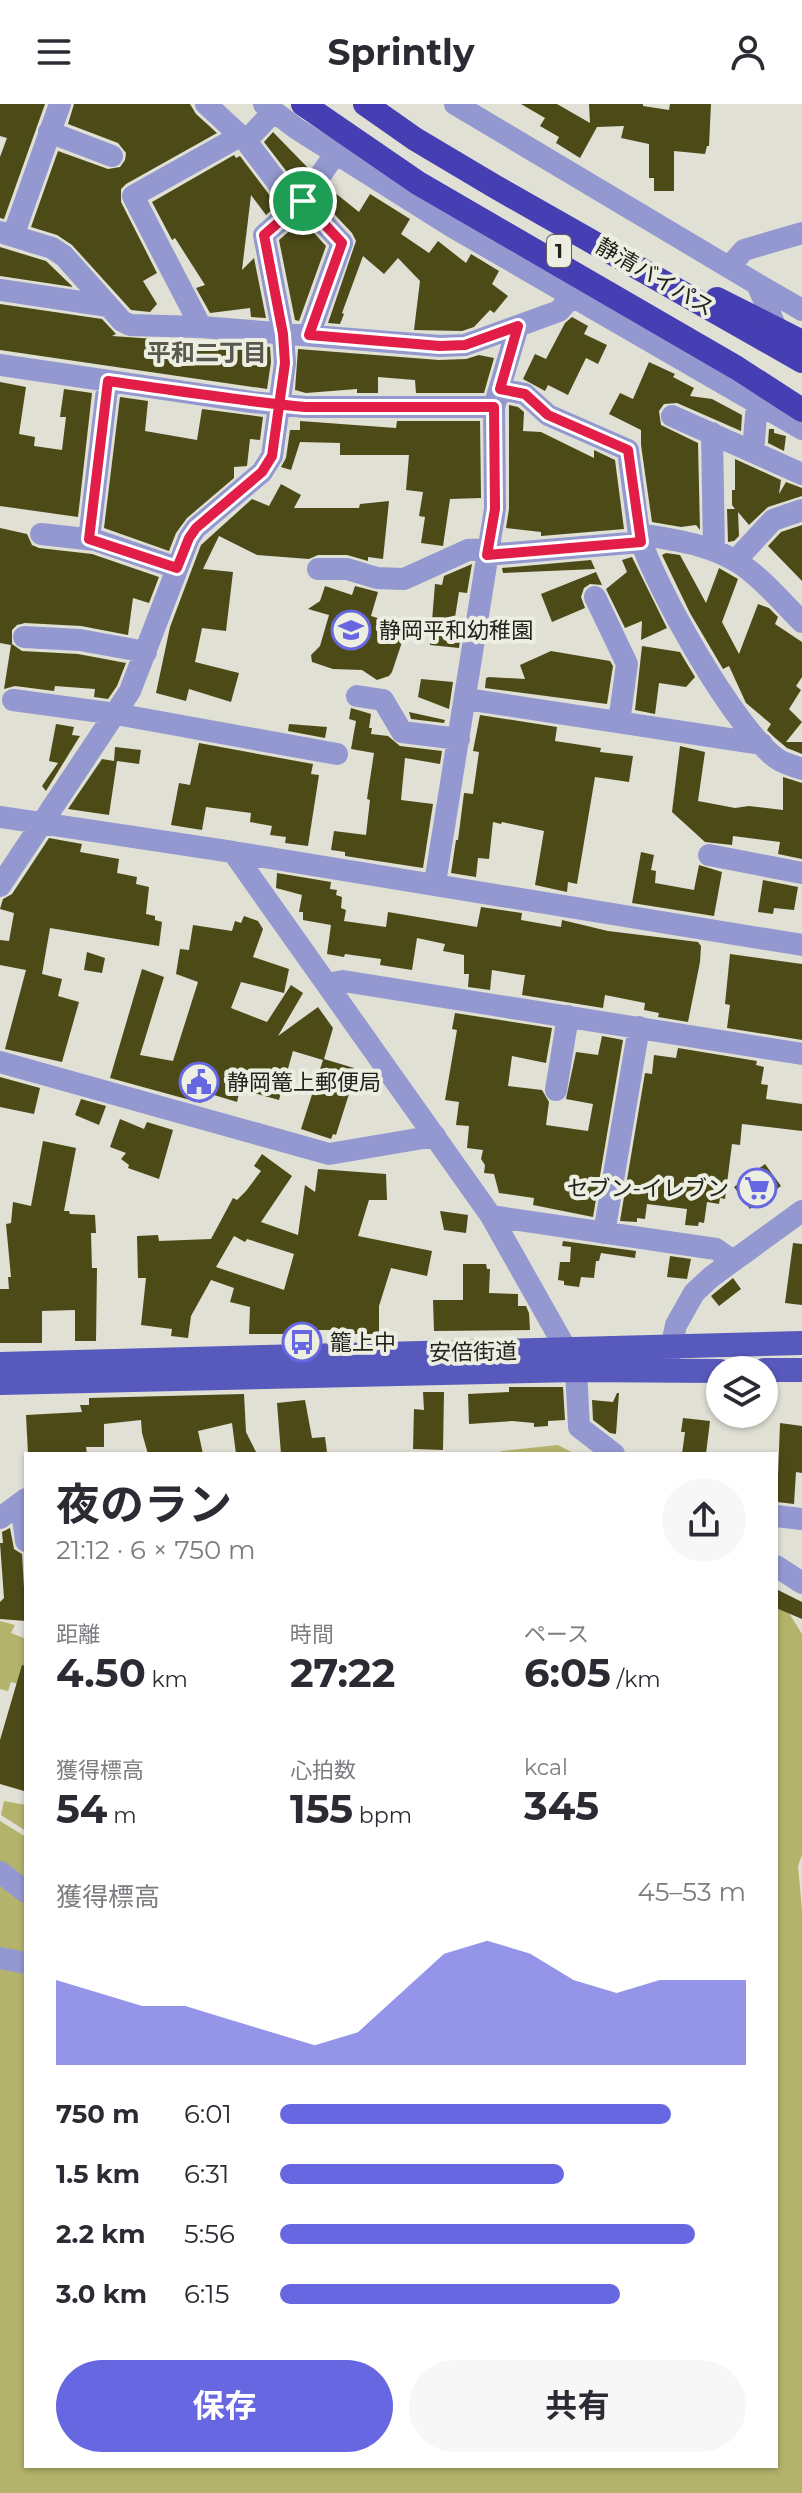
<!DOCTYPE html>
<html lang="ja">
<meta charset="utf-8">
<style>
body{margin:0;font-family:Montserrat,"Noto Sans JP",sans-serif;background:#f7f7f7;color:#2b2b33;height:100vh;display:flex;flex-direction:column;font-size:30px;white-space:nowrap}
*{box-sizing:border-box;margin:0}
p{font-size:26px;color:#7c7c81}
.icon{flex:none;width:44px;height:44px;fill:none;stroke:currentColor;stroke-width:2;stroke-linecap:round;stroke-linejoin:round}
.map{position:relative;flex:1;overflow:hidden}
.details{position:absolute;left:24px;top:1348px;width:754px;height:1016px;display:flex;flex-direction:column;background:#fff;border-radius:0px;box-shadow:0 2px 6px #0004}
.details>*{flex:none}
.buttons{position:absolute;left:706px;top:1252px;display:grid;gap:16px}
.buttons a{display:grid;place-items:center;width:72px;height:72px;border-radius:50%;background:#fff;box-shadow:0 2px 6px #0004;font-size:40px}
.pin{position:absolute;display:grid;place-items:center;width:68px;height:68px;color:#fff;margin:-34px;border:4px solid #fff;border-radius:50%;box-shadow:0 2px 8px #0007}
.round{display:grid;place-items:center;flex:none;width:84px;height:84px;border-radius:42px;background:#f7f7f7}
.headline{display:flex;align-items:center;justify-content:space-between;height:136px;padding:0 32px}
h1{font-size:44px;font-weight:700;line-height:60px}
.stats{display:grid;grid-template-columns:repeat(3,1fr);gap:12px;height:136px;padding:8px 32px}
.stats div{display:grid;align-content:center}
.stats b{font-size:40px;font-weight:700}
.stats small{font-size:22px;font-weight:400}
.stats p{font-size:22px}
.chart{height:224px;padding:16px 32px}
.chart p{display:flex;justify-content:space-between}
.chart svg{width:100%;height:144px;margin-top:8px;fill:#6768e1;opacity:.7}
.cta{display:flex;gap:16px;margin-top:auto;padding:16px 32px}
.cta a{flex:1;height:92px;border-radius:48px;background:#6768e1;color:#fff;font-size:32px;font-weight:700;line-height:92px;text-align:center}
.cta a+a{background:#f7f7f7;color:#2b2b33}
ul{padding:0 32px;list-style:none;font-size:26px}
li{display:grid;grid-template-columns:128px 96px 1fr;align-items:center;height:60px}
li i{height:20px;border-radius:10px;background:#6768e1}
header{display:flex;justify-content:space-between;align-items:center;height:104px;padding:0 32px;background:#fff;font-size:36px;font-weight:700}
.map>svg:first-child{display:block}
.green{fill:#b4b36c}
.building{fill:#4c4b18;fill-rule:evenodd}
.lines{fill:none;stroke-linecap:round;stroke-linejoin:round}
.minor{stroke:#9399d0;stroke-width:22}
.major{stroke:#5759bc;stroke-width:24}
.highway{stroke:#453fb3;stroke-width:24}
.highway-bridge{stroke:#453fb3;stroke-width:24}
.route-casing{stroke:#fff;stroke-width:16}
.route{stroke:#e11d48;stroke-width:10}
.labels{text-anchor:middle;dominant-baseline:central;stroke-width:8;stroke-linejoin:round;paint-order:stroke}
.shield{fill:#edeee2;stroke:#5f5f58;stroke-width:2}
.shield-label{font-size:20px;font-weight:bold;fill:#22221d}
.street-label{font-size:22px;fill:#22221d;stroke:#edeee2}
.poi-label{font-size:22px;fill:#22221d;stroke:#edeee2;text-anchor:start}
.neighbourhood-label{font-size:24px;font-weight:bold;fill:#59594f;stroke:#edeee2}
</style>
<header><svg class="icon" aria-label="menu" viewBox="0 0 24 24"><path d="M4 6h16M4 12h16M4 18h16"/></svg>Sprintly<svg class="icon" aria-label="person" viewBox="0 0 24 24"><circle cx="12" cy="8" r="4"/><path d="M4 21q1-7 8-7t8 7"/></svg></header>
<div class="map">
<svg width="802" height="2389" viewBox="0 0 802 2389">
<rect width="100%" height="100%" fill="#e0e0d5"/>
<path class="green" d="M558,1341L575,1350H497L502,1347Z
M776,1488L802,1530V1751L798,1762L802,1806V2389H0V1717L26,1733V2362H776Z
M0,1517L15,1521L11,1529L26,1535V1582L11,1578L8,1587L0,1585Z
M4,1697L26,1701V1727L1,1711Z"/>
<path class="building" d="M0,0H45L4,115L0,114V53L7,34L0,32Z
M74,0H190L196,10L217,29L126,80L121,85V98L157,169L143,177L157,200L150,208L131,206L72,141L57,131L31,123L58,47L108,65L120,63L125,56L126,49L118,39L68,20Z
M521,0H557L590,19L589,0H643V2L669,6L670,0H711L709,42H707L705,50L674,47V87H654V74H649V40L621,34L624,22L597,23L580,54L556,39L559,33L540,22L545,14Z
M273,28L308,64L297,81L264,38Z
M234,51L236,54L240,52L277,101L266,111L251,91L242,166L254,154L266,214L251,213L250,204L210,209L196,184L205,181L175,134L172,136L152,98Z
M329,84L359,108L370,90L410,115L401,130L429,149L438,137L466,159L471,150L499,167L492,180L508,192L494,209L490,206L474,223L462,227L414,226L420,177L398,154L384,170L363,152L342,209L344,210L340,220L328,219L356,137L352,129L321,96Z
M302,116L326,142L299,217L295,216L279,136Z
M0,143L46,157L73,183L0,172Z
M0,200L102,215L116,230L112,232L270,243L271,258L267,285L0,246Z
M572,213L588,222L584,230L607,241L598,260L586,254L568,291L548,281L545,287L523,275L535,250L546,255L565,219Z
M298,245L439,256L466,255L479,251L494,254L484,289H416L415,276L378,273V289H357V285L306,289L295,286Z
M649,258L675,270L673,273L694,284L690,292L712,295L742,311L741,327L677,299L664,300L659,307L661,321L698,339L700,426L696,421L681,423L652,418L641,341V326L609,310L620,289L633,295Z
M0,278L26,283L19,330L35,333L34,342L62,346L66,313H60L64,285L92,289L78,413L0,402Z
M120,293L148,297L145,327L197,336L202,305L263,313L260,336L250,335L247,362L234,363V374L187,414L176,429L169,447L104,424Z
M509,301L518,303L524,308L523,327L541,328L594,354V346L615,356L624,425L541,432V428L506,424L509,405Z
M300,317L396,324L397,317H480L481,394L450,395L443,442L421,439L425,413L419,412L423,388L406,386L409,351H340V339L300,338L291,366L281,363L286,354L290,326H300Z
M769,325H774V329L786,332L784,347L768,339Z
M735,355L781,376L779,390L786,378L802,384V392L768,403L749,421L738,408L739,432L734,437L728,438L727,405H735L732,401V386H735Z
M281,380L301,391L294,404H359L360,400L389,397L383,455L368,453V457L347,451H318L309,455L257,451L219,432L203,465L233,468L226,527L202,524L195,558L239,569L231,598L189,585L186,597L156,589L170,523L201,441L252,395L269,402Z
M802,421V477L768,442L781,428Z
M0,424L27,430L32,441L39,444L92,450L159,473L149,499L133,494L128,531L81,522L25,519L17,521L12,526V540L22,547L78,550L126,559L117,582L108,595L94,593L95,585L55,582L54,587L15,582L4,585L11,541L0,539Z
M666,449L680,451L706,499L719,464L738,475L722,518L739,550L758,500L769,504L778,513L775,520L802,538V573L796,582L801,586L789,605L802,618L786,638H802V650L787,644L774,633L767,626L771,620L746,599L729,562L723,565L690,509L662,451Z
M632,453L667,524L641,536L642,517L625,524L606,485L627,468L622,456Z
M591,456L595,465L503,469L502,464Z
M472,460L467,489L459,488L453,526L461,527L459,544L430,541L435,480L442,481L444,472Z
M596,468L602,481L590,480L584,484L581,493L585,504L552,518L541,490Z
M325,482L352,491L355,482L378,488L371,512L407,523L392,568L389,572L377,576L362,566L333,565L312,558L311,551L320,542L329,511L308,505L320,497Z
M642,542L680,548L695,573L686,583L659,579L655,610L635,606Z
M551,547L610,557L613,562L607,600L485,584L486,574L489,573L525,575L520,561Z
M421,575L453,578L449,605L418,593Z
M351,604L371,610L369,624H372L371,630L388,632L400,642L442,647L440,660L405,654L401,696L433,700L423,764L345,752V748L331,746L334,727L366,731L370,696L367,695L374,649L351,645L356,617L349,615Z
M409,608L445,616L444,619L411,615Z
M480,611L557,623L555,637L601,644L600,648L633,652L629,678L595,673L577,780L568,778L567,788L535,781L544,727L502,718L501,720L493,718L489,755L478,754L476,773L451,769L456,736H458L464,689L473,690L479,648L473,647Z
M56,620L74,623L72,631L80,632L46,687L42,682L58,659L49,657Z
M289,620L327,623L325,634L288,627Z
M199,639L313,660L311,670L319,671L308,742L285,739L286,733L270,731L272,722L250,718L251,709L206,703L202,726L171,721L179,679L190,681Z
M680,642L705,648L698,697L735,704L749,702L783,706V673L802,679V755L778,750L780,738L733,732L732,741L705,738L672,708Z
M115,643L141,646L139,660L117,657L109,711L68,705L102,655L114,657Z
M49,734L82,740L80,748L119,755L117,769L137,773L136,780L149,783L146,810L155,812V816L162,818L159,842L50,824L42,870L62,875L58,892L79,898L62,958L5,945L26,866L0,861V836L9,837L14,809L0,805L3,795L12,790Z
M641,748L654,751L651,766L656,767L655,779L694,786L699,761L722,768L714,812L632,799Z
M277,769L331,778L330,785L337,786L336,791L342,793L341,804L346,806L344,817L386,823L388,808L477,823L481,803L522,809L521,816L561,823L562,816L608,827L698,838L701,842L700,858L688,918L658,913L659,909L644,906L645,899L605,891L603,904L522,891L525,871H522L492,866L490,886L468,883L469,870H464V851L443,847L445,840L417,834L412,866L380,861L381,855L345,850L344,853L327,850L331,821L303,816V808H299L302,791L276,784Z
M763,776L798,783L794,806L774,804L773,810L758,808Z
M244,812L258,817L263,825L253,853L289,865L284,889L241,878L231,904L267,918L291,881L303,889L278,932L318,903L333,924L324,955L354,964L349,990L336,1031L333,1030L331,1035L301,1025L323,956L293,947L279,996L240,985L237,998L204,988L201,999L110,974L142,865L164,873L140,951L173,957L198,878L176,870L180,845L189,846L193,821L232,827L235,817L241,819Z
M87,848L105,854L102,869L84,866Z
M730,850L802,860V936L727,924L730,901L725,900Z
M455,909L552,924L546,959L512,952L508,982L542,986L549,998L546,1021L588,1027L593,1000L566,995L576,948L598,951L602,932L623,936L593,1113L533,1101L534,1094L499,1089L494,1070L484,1069L485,1061L481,1055L483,1046L467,1044L469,1022L456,1021L459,998L445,996L457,926L452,925Z
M678,944L757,957L756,961L764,963L761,980L768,981L766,995L802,1000V1027L742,1020L740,1041L732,1040L725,1095L720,1094L719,1100L707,1098L704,1119L699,1118L698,1122L685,1121L687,1105L647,1100L645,1115L637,1114V1118L620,1117L645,969L652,970L654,951L676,954Z
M0,973L40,984L34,1010L0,1003Z
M81,995L106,1002L99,1021L75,1011Z
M120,1015L144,1025L147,1018L173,1026L159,1075L128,1064L129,1061L121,1055L126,1049L110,1043Z
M43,1037L76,1044L64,1107H69L70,1110L95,1111L96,1129H91L92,1164H97L96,1237H75V1206L42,1207V1239H0V1185H9L8,1173H11L6,1120L11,1119L13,1098L31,1102Z
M262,1050L292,1072L261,1118L298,1131L305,1081L315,1088L318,1065L386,1070L387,1096H369L358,1132L432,1147L427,1172L391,1164L379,1202V1230H338V1226H287V1230H249L250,1203L230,1198L234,1184L211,1176L191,1212L188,1234L171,1232L172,1225L141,1221L146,1174H138L137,1132L158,1131L159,1137L211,1135L233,1094L237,1096L246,1087L261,1067L254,1062ZM234,1132L245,1138L247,1135L294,1150L284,1186L216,1163Z
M765,1060L781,1082L750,1105L734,1083Z
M440,1107L468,1111L466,1129L444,1126Z
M563,1137L636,1147L635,1154L601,1149L599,1157H596L594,1174L581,1173L579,1183L564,1181V1177L558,1176L560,1158H570L571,1143L562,1142Z
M793,1139L802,1140V1201L785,1199Z
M670,1152L691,1155L687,1175L667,1173Z
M463,1160H486L487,1165H490L489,1189L518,1190V1202H526L529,1209L530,1226L434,1227L433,1196H463Z
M733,1174L741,1185L719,1202L711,1192Z
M509,1283H563L565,1316L548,1317V1322L534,1323V1319L512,1317L469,1320L468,1290L509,1288Z
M423,1288H444L443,1346L413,1345L414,1305L424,1306Z
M617,1289H619L616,1330L610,1329L593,1316L592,1296L613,1298Z
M244,1290L246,1328L257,1350H236L232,1319L198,1327L203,1350H148L142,1329L141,1316L104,1320V1343H86L87,1350H28L26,1311L82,1308L80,1301H89V1294Z
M305,1296L312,1334L325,1333L327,1348L281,1350L277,1299Z
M683,1314L710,1317L706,1350H682L685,1328H681Z
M780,1319L802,1322V1369L796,1368L794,1400L777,1398Z
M10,1424L14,1445L22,1450L26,1517L0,1515V1498L4,1494L0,1439H3L2,1428Z
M776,1485L802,1498V1515L776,1504Z
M22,1561L26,1562V1679L24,1687L0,1680V1636Z"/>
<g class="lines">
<path class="minor" d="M206,0L246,37L296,103
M264,0L297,25L451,122L802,325
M455,0L757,180L777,226
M49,28L112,52
M246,37L274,7
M303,97L342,139L309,231
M0,128L52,144L64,152L122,217L130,221L201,223L440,242L465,241L559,207L572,192
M13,132L60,0
M729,163L744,146L802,129
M757,180L802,206
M0,186L108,202
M201,223L133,92L240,32
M0,261L252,298L305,303H494
M500,285L525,290L548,311L628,346L639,430C674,436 712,440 742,461C764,476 783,499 802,518
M672,312L802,370
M712,329L714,447
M753,348L757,299
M41,430L95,436L177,464
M639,430C652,478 737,630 779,656C786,660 794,662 802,665
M89,435L108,277
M487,451L641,438
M735,457L773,416L802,406
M318,465H347L377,474L404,475L468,446L488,445
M595,493L627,560L619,618
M24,533L80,536L146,548
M357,592L383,596L402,628L459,635
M466,595L762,640
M13,596L116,610L337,650
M0,713L233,748L491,1112L566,1245
M233,748L802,841
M709,751L802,769
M435,779L495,405L494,303L518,222
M0,782L130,587L189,434L196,424L262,368L272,352L285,259L283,230L264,131L303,97L335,50
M327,880L343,877L802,950
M0,958L329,1050L435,1032
M556,986L568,912
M491,1112L716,1145L733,1157
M604,1129L639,923
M668,1259L676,1221L694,1189L711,1173L802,1107
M576,1266L579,1323L614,1350
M21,1399L26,1437
M776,1412L802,1415
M0,1414L26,1395
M776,1462L802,1479
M0,1768L26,1788
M0,1854L26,1859"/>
<path class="major" d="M0,1260L802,1239
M764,1266H802
M0,1279L576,1266L720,1267"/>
<path class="highway" d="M303,0L418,79L737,264L802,306
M717,195L802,238"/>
<path class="highway-bridge" d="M365,0L415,35L494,82L802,257"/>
</g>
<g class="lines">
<defs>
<path id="route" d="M303,97L264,131L283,230L285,259L272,352L262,368L196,424L189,434L177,464L89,435L108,277C174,286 239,297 305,303H494L495,405L487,451L641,438L628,346L548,311L525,290L500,285L518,222L465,241L440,242L309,231L342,139L303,97"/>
</defs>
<use href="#route" class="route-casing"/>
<use href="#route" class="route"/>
</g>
<defs>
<symbol id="school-ring" viewBox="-11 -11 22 22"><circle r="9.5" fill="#edeee2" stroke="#6768e1" stroke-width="1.5"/><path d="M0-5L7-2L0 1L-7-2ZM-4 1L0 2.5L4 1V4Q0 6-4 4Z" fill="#6768e1"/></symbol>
<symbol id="civic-ring" viewBox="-11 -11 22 22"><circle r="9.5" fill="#edeee2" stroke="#6768e1" stroke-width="1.5"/><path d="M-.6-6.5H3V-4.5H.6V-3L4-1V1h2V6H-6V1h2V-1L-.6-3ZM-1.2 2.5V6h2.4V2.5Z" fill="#6768e1"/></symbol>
<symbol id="supermarket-ring" viewBox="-11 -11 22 22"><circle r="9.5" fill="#edeee2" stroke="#6768e1" stroke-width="1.5"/><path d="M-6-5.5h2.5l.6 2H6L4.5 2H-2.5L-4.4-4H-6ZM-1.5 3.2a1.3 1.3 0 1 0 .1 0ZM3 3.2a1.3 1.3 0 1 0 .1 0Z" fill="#6768e1"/></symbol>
<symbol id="bus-ring" viewBox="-11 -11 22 22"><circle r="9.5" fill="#edeee2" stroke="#6768e1" stroke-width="1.5"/><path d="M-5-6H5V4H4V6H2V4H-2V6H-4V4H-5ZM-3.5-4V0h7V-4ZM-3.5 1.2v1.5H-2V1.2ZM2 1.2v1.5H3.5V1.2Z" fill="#6768e1"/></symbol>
</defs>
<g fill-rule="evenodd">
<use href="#school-ring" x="329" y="504" width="44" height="44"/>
<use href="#civic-ring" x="177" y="956" width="44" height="44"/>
<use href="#supermarket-ring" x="735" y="1062" width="44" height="44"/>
<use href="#bus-ring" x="280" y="1216" width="44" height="44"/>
</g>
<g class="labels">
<rect class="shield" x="547" y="131" width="24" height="32" rx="6"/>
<g class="shield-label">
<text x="559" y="147">1</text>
</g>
<g class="street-label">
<text transform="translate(655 173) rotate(30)">静清バイパス</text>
<text transform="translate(473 1248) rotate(-1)">安倍街道</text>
</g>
<g class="poi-label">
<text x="379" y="526">静岡平和幼稚園</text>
<text x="227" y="978">静岡篭上郵便局</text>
<text x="729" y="1084" text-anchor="end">セブン-イレブン</text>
<text x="330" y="1238">籠上中</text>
</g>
<g class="neighbourhood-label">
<text x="207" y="248">平和二丁目</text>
</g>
</g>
</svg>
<div class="buttons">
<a><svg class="icon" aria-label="layers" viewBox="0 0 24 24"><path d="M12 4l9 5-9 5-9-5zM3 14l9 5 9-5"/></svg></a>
</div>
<div class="pin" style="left:303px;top:97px;background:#1e9e55"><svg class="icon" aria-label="arrive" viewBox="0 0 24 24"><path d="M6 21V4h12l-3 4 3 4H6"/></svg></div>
<section class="details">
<div class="headline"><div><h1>夜のラン</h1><p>21:12 · 6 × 750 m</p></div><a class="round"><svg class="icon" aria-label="share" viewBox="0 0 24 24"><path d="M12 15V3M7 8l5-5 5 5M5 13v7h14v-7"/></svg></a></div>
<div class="stats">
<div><p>距離</p><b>4.50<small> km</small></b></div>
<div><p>時間</p><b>27:22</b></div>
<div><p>ペース</p><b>6:05<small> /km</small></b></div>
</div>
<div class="stats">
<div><p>獲得標高</p><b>54<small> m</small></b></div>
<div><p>心拍数</p><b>155<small> bpm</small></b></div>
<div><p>kcal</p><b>345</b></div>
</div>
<div class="chart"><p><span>獲得標高</span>45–53 m</p>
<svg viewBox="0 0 160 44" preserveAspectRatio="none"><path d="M0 44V18L10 22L20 26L30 26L40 30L50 34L60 38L70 34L80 22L90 10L100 6L110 10L120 18L130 22L140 18L150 18L160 18V44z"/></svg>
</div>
<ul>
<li><b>750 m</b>6:01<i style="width:84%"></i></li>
<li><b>1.5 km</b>6:31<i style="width:61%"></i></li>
<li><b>2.2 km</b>5:56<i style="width:89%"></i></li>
<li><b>3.0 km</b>6:15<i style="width:73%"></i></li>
</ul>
<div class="cta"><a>保存</a><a>共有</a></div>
</section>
</div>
